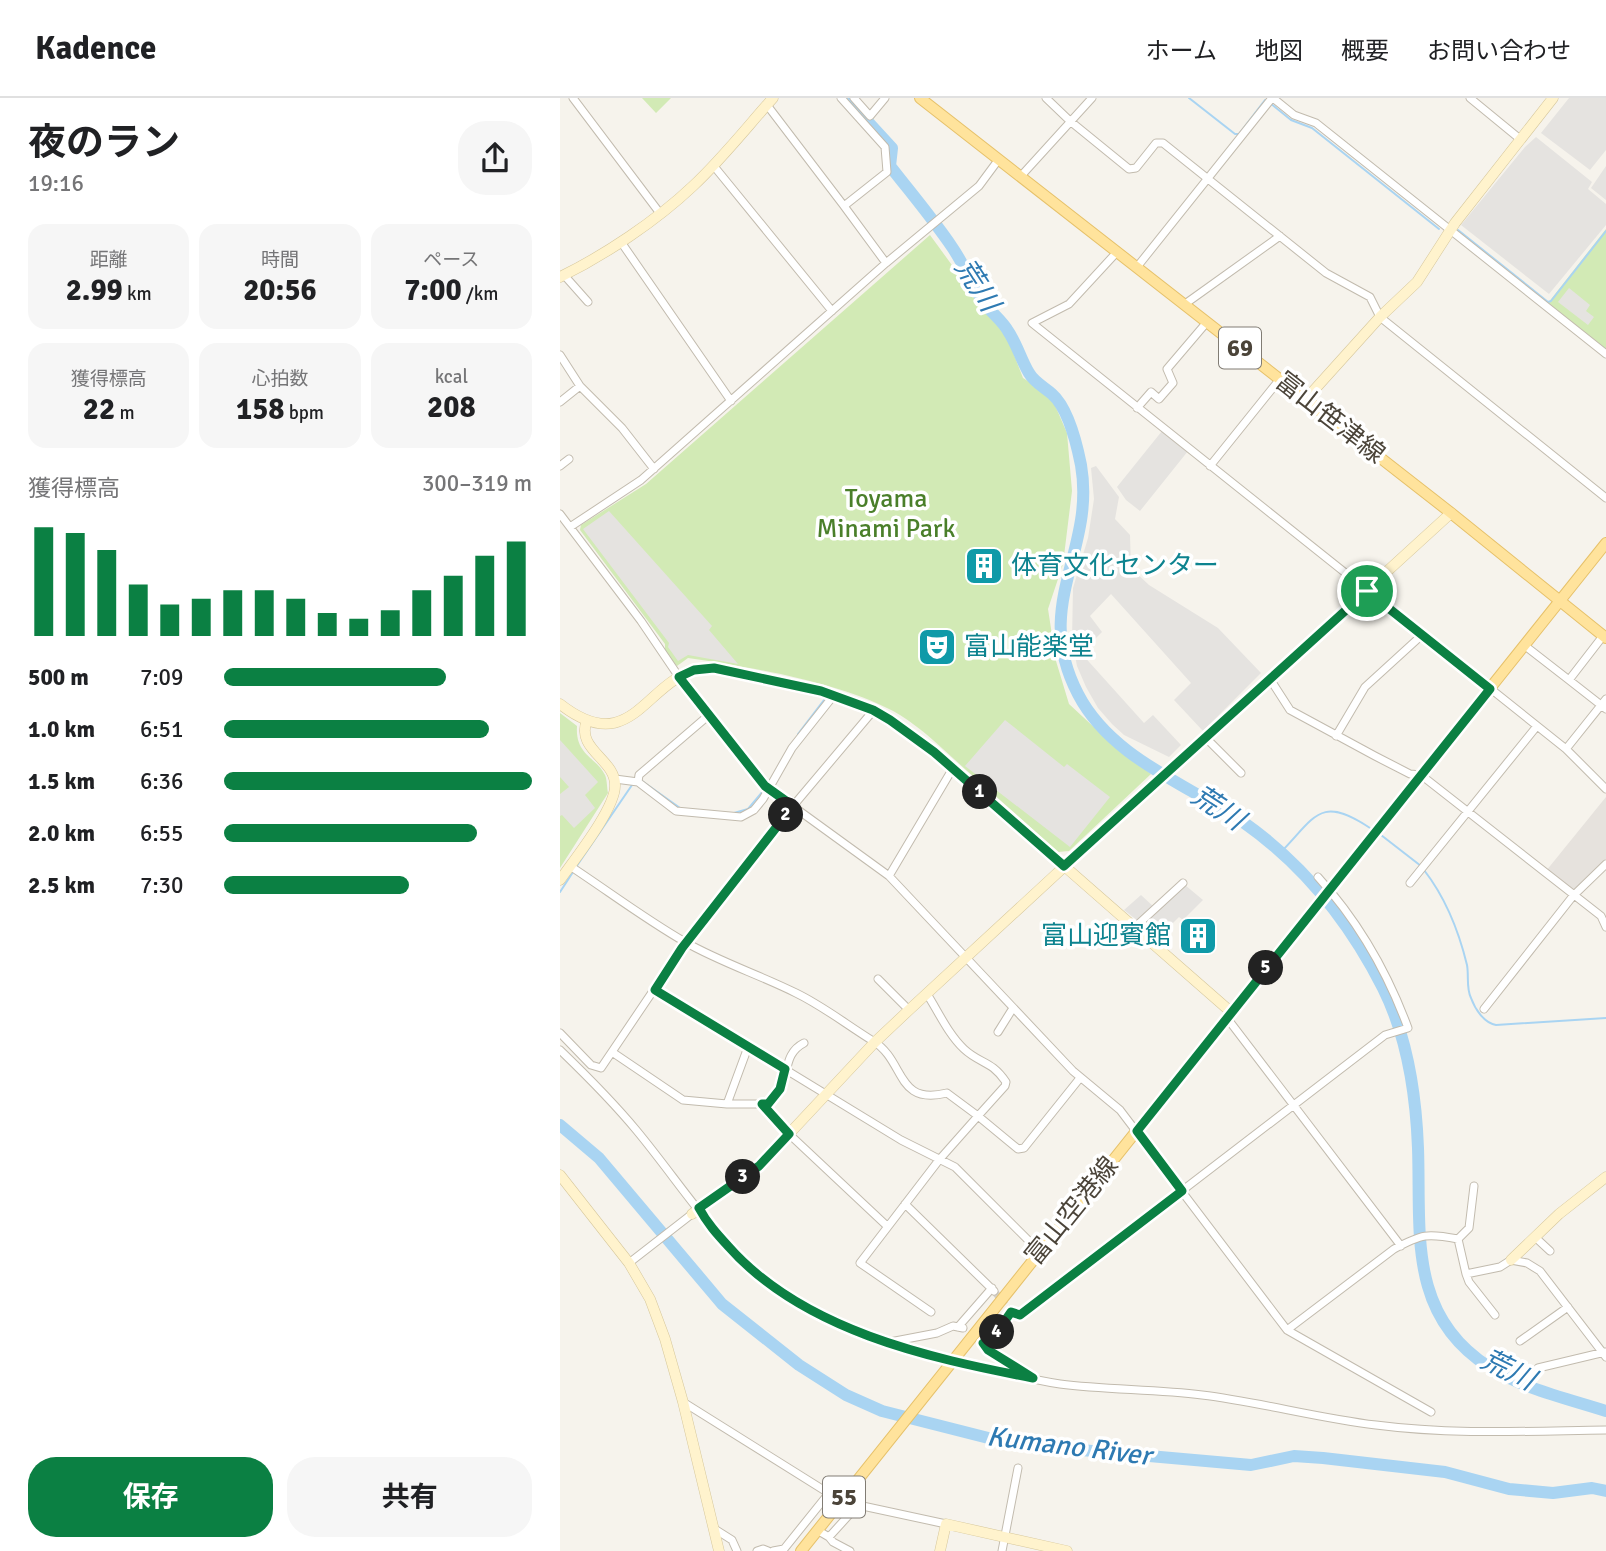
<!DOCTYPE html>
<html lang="ja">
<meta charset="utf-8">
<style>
body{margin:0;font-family:Signika,"Noto Sans JP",sans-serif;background:#f6f6f6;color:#202124;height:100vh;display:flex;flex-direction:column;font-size:26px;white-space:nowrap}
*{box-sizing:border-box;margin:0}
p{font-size:23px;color:#757577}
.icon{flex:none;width:38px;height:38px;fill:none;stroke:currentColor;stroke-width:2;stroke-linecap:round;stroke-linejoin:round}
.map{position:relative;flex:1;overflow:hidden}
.sheet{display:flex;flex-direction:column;background:#fff;width:560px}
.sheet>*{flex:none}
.pin{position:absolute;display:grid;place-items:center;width:60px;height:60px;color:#fff;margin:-30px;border:4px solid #fff;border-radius:50%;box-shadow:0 2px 7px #0007}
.km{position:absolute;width:35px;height:35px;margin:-18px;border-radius:50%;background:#222;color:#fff;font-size:19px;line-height:35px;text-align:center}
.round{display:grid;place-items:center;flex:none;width:74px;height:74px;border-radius:28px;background:#f6f6f6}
.overview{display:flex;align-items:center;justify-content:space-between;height:119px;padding:0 28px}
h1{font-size:38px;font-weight:700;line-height:52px}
.stats{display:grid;grid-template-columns:repeat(3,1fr);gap:10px;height:119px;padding:7px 28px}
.stats div{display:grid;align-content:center;border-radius:18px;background:#f6f6f6;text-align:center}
.stats b{font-size:30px;font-weight:700}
.stats small{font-size:19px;font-weight:400}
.stats p{font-size:19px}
.chart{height:196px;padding:14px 28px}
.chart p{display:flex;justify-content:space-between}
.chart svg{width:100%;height:126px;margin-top:7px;stroke:#0b8043;stroke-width:6}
.cta{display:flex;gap:14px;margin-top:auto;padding:14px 28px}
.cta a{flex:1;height:80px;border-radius:28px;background:#0b8043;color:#fff;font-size:28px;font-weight:700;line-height:80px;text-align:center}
.cta a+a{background:#f6f6f6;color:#202124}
ul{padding:0 28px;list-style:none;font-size:23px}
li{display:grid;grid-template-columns:112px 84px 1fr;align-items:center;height:52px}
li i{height:18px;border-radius:9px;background:#0b8043}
header{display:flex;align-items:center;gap:42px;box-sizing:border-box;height:98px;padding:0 35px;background:#fff;border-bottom:2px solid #e0e0e0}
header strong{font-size:33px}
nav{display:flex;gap:38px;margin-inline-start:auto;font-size:24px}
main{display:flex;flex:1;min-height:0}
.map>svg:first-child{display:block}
.industrial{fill:#e6e2dd}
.green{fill:#d2eab5}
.parking{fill:#e5e3e0}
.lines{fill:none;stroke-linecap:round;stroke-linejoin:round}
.stream{stroke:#a9d4f2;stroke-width:2}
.river{stroke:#a9d4f2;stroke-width:12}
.street-tunnel{stroke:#d4d0c8;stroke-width:7;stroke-dasharray:7 3.5;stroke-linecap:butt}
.street-casing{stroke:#c2bbae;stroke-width:9}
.secondary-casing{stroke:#d6c79b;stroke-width:11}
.primary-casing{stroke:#e6c16a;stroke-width:12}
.street{stroke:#fff;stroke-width:7}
.secondary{stroke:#fff3cd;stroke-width:10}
.primary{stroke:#ffe39c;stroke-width:10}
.route-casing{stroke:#fff;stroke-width:14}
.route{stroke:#0b8043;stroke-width:9}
.labels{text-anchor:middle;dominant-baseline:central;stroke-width:7;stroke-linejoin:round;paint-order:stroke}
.shield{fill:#fff;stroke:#817c74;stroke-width:2}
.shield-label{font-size:24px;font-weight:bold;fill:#4b4439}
.street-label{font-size:26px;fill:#4b4439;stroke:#fff}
.park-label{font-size:26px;fill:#4a7f2a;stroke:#fff}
.culture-label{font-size:26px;fill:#0d838f;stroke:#fff;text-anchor:start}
.water-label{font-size:28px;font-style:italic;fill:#2e7ab2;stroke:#fff}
</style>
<header>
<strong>Kadence</strong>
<nav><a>ホーム</a><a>地図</a><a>概要</a><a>お問い合わせ</a></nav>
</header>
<main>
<section class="sheet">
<div class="overview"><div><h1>夜のラン</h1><p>19:16</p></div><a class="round"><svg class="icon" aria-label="share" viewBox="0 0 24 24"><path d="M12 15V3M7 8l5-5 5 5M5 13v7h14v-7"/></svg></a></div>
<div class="stats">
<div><p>距離</p><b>2.99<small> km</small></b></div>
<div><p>時間</p><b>20:56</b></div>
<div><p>ペース</p><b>7:00<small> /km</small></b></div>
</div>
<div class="stats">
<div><p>獲得標高</p><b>22<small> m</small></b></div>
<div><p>心拍数</p><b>158<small> bpm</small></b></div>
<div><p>kcal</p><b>208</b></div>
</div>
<div class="chart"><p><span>獲得標高</span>300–319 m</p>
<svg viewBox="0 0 160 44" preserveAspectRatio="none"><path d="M5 44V6M15 44V8M25 44V14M35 44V26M45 44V33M55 44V31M65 44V28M75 44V28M85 44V31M95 44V36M105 44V38M115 44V35M125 44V28M135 44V23M145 44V16M155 44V11"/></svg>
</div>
<ul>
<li><b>500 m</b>7:09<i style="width:72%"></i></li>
<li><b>1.0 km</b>6:51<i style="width:86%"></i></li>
<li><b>1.5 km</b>6:36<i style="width:100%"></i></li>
<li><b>2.0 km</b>6:55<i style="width:82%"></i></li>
<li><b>2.5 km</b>7:30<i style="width:60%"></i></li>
</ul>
<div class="cta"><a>保存</a><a>共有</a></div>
</section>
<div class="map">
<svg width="1046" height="1453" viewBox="0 0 1046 1453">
<rect width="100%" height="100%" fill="#f6f3ec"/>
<path class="industrial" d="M1046,699V761L1014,794L986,773Z"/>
<path class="green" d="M82,0H111L96,15Z
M1046,131V251L988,205Z
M370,137L413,196L444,231L463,280L491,298L507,335L512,393L503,466L488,511L496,563L509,606L550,644L591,676L509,753L498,754C468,727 437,699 406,672C385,653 364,632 340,617C286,585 190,569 128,560L117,568L105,554V546L20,432L21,427L86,386Z
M0,615L17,628C15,657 36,659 45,677C47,681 47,690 48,695L0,770Z"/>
<path class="parking" d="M1009,0H1046V52L1030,72L981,35Z
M976,39L1032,84L1028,91L1046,106V127L989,196L901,127L965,49Z
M1046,68V102L1031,90Z
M1009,190L1030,207L1026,213L1034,219L1028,227L998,204Z
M602,333L628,353L580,413L566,402L557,389Z
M536,368L559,399L555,421L570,437L571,470L589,487L658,530L701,575L643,633L614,602L631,585L551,496L530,518L542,534L521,555L584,625L593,617L621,647L609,659L564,637L552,626L538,610L526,589L517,568L512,542L513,490L528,440L534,401L531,370Z
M49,413L152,528L149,532L178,566L128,557L118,563L108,549L109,545L23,431Z
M445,622L504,669L507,666L550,699L510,749L405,668Z
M0,642L38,684L25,697L35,710L14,730L2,717L0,718V696L9,689L0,679Z
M625,787L643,802L623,822L619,819L611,827L613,831L605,840L598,835L595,837L582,827Z
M581,797L594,809L578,823L564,812Z"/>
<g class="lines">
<path class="stream" d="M629,0L675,36H679L705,2
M710,5L731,22L752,30L879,131
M898,132L988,204L991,203L1046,133
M238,636L264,602
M82,683L120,710
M174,715L188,711L204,692
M821,737L861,768
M721,754C756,718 760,697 810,730
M16,769L72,687
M864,772C885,799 899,834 907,867C909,878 906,890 911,900C915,911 924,925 936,927L1046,920
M0,794L13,774"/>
<path class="river" d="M286,0L332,50L330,68C351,95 373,121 392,149C404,166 411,186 423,203C430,214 442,222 448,233C457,246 461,262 469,275C474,284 484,289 492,296C508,310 517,347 521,367C536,454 471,506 518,596C551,660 627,686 683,724C743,766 790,825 823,890C847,938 856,997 858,1050C861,1133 847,1217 929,1269C961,1290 1009,1301 1046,1313
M0,1027L39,1060L162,1206L239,1267L286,1297L322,1313L452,1346L691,1367L734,1358L763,1360L885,1374L949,1391L993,1395L1032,1390L1046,1393"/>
<path class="street-tunnel" d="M434,1193L451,1214
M270,1396L294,1405"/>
<defs>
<path id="street" d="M13,0L99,114
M294,0L310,18L325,0
M486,0L510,23L569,71L576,70L596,45H603L766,175L810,199L820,219L1046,400
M713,0L734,17L756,25L1046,256
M910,0L960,41
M207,7L284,108L327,74L325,49L281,0
M153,67L272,213
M461,78L532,0
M284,108L326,165
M61,144L171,303
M557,154L509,206L472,225L1006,651L1046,691
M577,169L712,0
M4,177L28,204
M625,206L720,138
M0,257L20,288L0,304
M20,288L62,330L94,371
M577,310L591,294L599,301L613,285L607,271L647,224
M0,368L9,361
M650,368L720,281
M0,416L81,523L119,579L205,688L329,778L513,973L560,1012L727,1232L871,1314
M10,429L81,382L326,165L419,88L439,61
M964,547L1009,582L1043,538
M710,581L730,612L815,658L850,676L861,677L1041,818L1046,829
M1009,582L1046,611
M776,638L805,589L862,537
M645,639L681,675
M1006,651L1046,601
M55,681L78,684L79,677L149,617
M78,684L116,713L181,719L194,712L203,701L232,650L274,597
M10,768C48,793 85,821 125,844C160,864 200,877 236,895C263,908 287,927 313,943C346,963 335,1008 387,995L418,1018L445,988L446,984C431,962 420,966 404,951C388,936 378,913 367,896
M329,778L393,670
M850,785L977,628
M574,830L623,785
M318,881L349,912
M95,892L341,1042L395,1069L480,1154
M924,911L1013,798L1046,766
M667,920L841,1148
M438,934L453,910
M0,935L31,967L41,970L122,850L233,708L313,613
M0,952C27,978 53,1004 77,1033C125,1091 163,1156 226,1198C283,1237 354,1253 420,1268C446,1275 473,1282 500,1286C547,1292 595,1291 642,1297C700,1304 757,1320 816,1327C892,1337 970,1333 1046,1332
M52,954L123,1002L167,1006L188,949
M167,1006H208C212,1001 217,996 220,992C229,975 224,955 244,945
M202,1006L229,1036L327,1128
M345,1106L434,1193
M975,1139L990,1153
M898,1141L906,1176L940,1169L951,1162L967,1165L980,1173L1046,1259
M898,1141L909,1130L914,1088
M69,1165L132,1116
M906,1176L909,1184L935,1217
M371,1214L300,1165L379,1062L418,1018L458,1051L464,1050L520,980
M398,1229L432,1190
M727,1232L834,1151C862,1136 867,1135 898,1141
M960,1243L1008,1209
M330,1244L377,1235L393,1228L403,1230
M978,1270L1045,1254
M471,1279L428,1252L423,1245L431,1243L451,1214L460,1217L825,937L848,930C827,873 799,824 758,779
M123,1304L270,1396
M153,1430L172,1442L177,1453
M257,1432L269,1439L298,1407L386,1426
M269,1439L273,1444L290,1453
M197,1453L203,1451L208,1453
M213,1453L224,1451L269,1395
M442,1453L458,1370"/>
<path id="secondary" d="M0,179C45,157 96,123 133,88C162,61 187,29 213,0
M746,301L820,219L857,184L895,125L993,0
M0,606C74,664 86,577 143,571C162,568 182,577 201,581C242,589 285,596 323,617C341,627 358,641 374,654L671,914
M0,782C14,762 55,711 55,688C56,661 15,652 27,622
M0,1077L69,1165L90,1201L105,1241L123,1304L159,1453
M132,1116L199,1068L315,944L349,912L546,730L891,415
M951,1162L999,1116L1046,1079
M380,1453L386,1426L507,1453"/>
<path id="primary" d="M360,0L891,415L1046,540
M241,1453L1046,445"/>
</defs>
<use href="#street" class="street-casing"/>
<use href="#secondary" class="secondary-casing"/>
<use href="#primary" class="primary-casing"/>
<use href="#street" class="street"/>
<use href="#secondary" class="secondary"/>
<use href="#primary" class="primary"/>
</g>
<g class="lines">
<defs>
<path id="route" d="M807,493L930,591L577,1033L622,1093L460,1217L451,1214L431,1243L423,1245L428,1252L473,1280C368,1260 242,1232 168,1148C157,1136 147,1125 139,1110L199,1068L229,1036L202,1006H208L220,991L225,971L95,892L122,850L233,708L205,688L119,579L134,572L154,570L261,593L313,612L330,622L374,654L504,768Z"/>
</defs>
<use href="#route" class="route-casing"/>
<use href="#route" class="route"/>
</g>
<defs>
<symbol id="building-square" viewBox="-11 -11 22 22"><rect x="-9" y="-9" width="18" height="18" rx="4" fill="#0f9aa8" stroke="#fff"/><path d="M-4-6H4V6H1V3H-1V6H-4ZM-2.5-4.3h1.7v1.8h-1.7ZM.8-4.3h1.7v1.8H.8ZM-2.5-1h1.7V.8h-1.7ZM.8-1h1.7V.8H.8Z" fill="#fff"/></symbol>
<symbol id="theatre-square" viewBox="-11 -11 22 22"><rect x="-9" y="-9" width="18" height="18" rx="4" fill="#0f9aa8" stroke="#fff"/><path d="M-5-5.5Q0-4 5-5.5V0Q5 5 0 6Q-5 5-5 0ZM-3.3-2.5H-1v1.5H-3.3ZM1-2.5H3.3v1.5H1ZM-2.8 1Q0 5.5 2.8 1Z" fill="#fff"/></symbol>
</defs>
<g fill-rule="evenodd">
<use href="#building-square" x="402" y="446" width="44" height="44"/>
<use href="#theatre-square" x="355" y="527" width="44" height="44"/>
<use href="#building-square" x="616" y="816" width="44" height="44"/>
</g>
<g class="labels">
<g class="shield">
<rect x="659" y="229.5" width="42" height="41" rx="5"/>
<rect x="263" y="1378.5" width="42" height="41" rx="5"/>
</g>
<g class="shield-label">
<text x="680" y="250">69</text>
<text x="284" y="1399">55</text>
</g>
<g class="street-label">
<text transform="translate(770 320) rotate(38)">富山笹津線</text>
<text transform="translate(512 1113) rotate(-51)">富山空港線</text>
</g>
<g class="park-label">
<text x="326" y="401">Toyama<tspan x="326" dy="30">Minami Park</tspan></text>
</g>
<g class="culture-label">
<text x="451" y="468">体育文化センター</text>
<text x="404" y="549">富山能楽堂</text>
<text x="611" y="838" text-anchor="end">富山迎賓館</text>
</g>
<g class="water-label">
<text transform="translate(417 187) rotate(57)">荒川</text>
<text transform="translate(658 710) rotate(33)">荒川</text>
<text transform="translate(948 1272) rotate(26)">荒川</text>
<text transform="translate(509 1348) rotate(7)">Kumano River</text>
</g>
</g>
</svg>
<div class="pin" style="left:807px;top:493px;background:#1e9e55"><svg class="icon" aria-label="arrive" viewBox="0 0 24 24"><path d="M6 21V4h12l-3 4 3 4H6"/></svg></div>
<b class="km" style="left:420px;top:694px">1</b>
<b class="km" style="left:226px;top:717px">2</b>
<b class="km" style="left:183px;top:1079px">3</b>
<b class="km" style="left:437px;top:1234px">4</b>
<b class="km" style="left:706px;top:870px">5</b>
</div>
</main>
